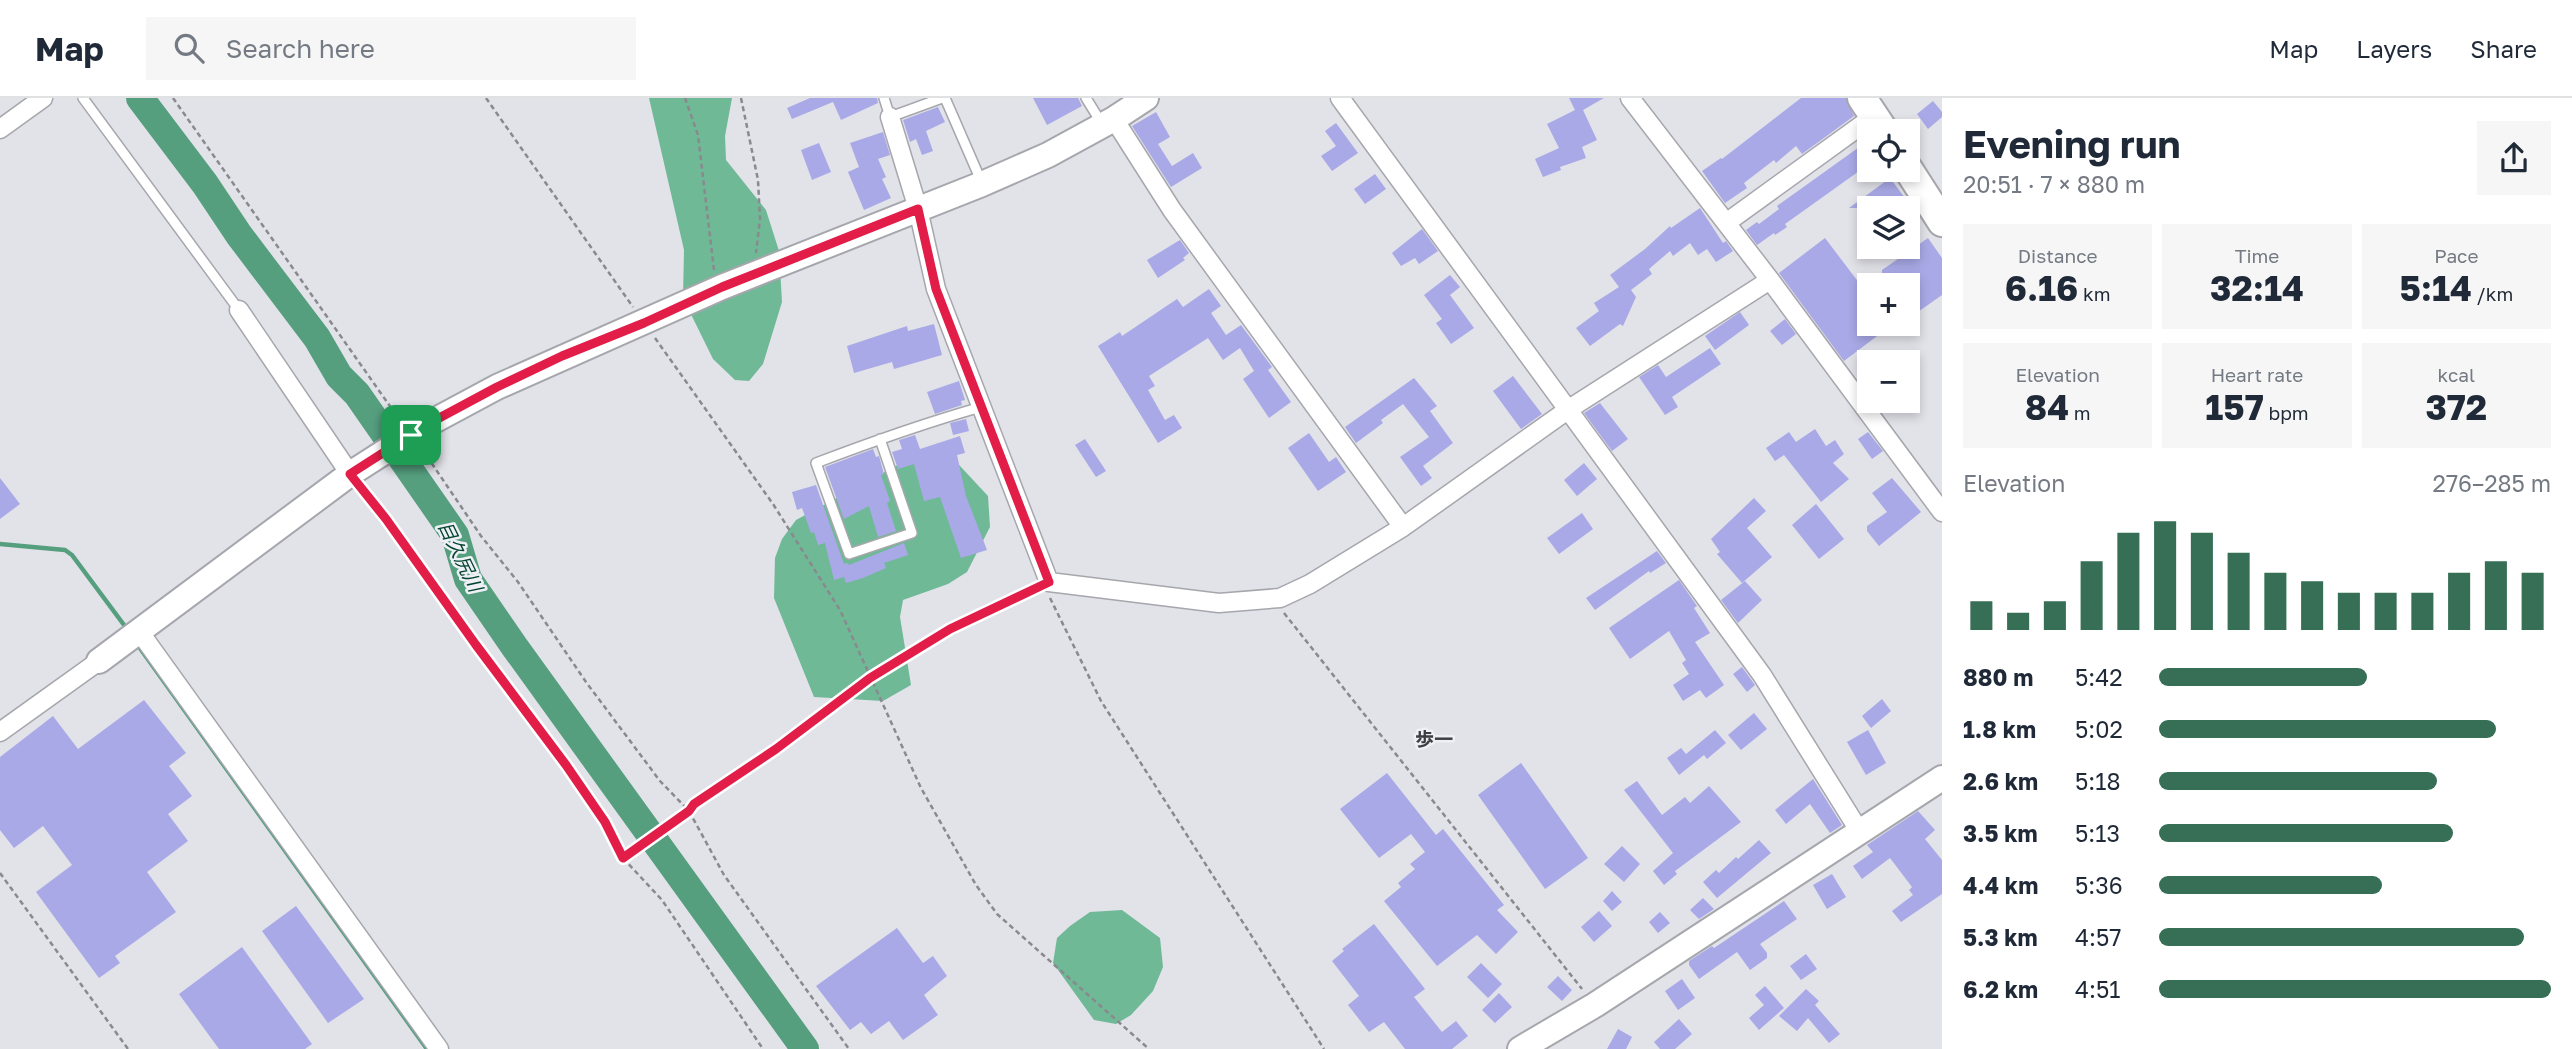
<!DOCTYPE html>
<meta charset="utf-8">
<style>
body{margin:0;font-family:"Golos Text","Noto Sans JP",sans-serif;background:#f6f6f7;color:#1f2937;height:100vh;display:flex;flex-direction:column;font-size:26px;white-space:nowrap}
*{box-sizing:border-box;margin:0}
p{font-size:23px;color:#747a83}
.icon{flex:none;width:38px;height:38px;fill:none;stroke:currentColor;stroke-width:2;stroke-linecap:round;stroke-linejoin:round}
.map{position:relative;flex:1;overflow:hidden}
.panel{display:flex;flex-direction:column;background:#fff;width:630px}
.panel>*{flex:none}
.controls{position:absolute;left:1857px;top:21px;display:grid;gap:14px}
.controls a{display:grid;place-items:center;width:63px;height:63px;border-radius:0px;background:#fff;box-shadow:0 4px 10px #0003;font-size:35px}
.pin{position:absolute;display:grid;place-items:center;width:60px;height:60px;color:#fff;margin:-30px;border-radius:14px;box-shadow:0 4px 10px #0006}
.round{display:grid;place-items:center;flex:none;width:74px;height:74px;border-radius:0px;background:#f6f6f7}
.overview{display:flex;align-items:center;justify-content:space-between;height:119px;padding:0 21px}
h1{font-size:38px;font-weight:700;line-height:52px}
.stats{display:grid;grid-template-columns:repeat(3,1fr);gap:10px;height:119px;padding:7px 21px}
.stats div{display:grid;align-content:center;border-radius:0px;background:#f6f6f7;text-align:center}
.stats b{font-size:35px;font-weight:700}
.stats small{font-size:19px;font-weight:400}
.stats p{font-size:19px}
.chart{height:196px;padding:14px 21px}
.chart p{display:flex;justify-content:space-between}
.chart svg{width:100%;height:126px;margin-top:7px;stroke:#366e56;stroke-width:6}
ul{padding:0 21px;list-style:none;font-size:23px}
li{display:grid;grid-template-columns:112px 84px 1fr;align-items:center;height:52px}
li i{height:18px;border-radius:9px;background:#366e56}
header{display:flex;align-items:center;gap:42px;box-sizing:border-box;height:98px;padding:0 35px;background:#fff;border-bottom:2px solid #e0e1e3}
header strong{font-size:33px}
nav{display:flex;gap:38px;margin-inline-start:auto;font-size:24px}
.search{width:490px;height:63px;background:#f6f6f7;display:flex;align-items:center;gap:18px;box-sizing:border-box;padding:0 24px;border-radius:0px;color:#747a83;font-size:26px}
main{display:flex;flex:1;min-height:0}
.map>svg:first-child{display:block}
.forest{fill:#6fb997}
.lines{fill:none;stroke-linecap:round;stroke-linejoin:round}
.stream{stroke:#559f7f;stroke-width:4.5}
.river{stroke:#559f7f;stroke-width:28}
.building{fill:#a9a9e7}
.lane-casing{stroke:#a6a6ad;stroke-width:12}
.street-casing{stroke:#a6a6ad;stroke-width:21}
.secondary-casing{stroke:#a6a6ad;stroke-width:28}
.primary-casing{stroke:#a6a6ad;stroke-width:32}
.path{stroke:#89898e;stroke-width:2.5;stroke-dasharray:5 3.5;stroke-linecap:butt}
.lane{stroke:#fff;stroke-width:9}
.street{stroke:#fff;stroke-width:18}
.secondary{stroke:#fff;stroke-width:24}
.primary{stroke:#fff;stroke-width:28}
.route-casing{stroke:#fff;stroke-width:14}
.route{stroke:#e11d48;stroke-width:9}
.labels{text-anchor:middle;dominant-baseline:central;stroke-width:5;stroke-linejoin:round;paint-order:stroke}
.water-label{font-size:19px;font-style:italic;fill:#03442e;stroke:#eff0f6}
.neighbourhood-label{font-size:19px;font-weight:bold;fill:#3d3d42;stroke:#eff0f6}
</style>
<header>
<strong>Map</strong>
<div class="search"><svg class="icon" aria-label="search" viewBox="0 0 24 24"><circle cx="10" cy="10" r="6"/><path d="M15 15l6 6"/></svg>Search here</div>
<nav><a>Map</a><a>Layers</a><a>Share</a></nav>
</header>
<main>
<div class="map">
<svg width="1942" height="951" viewBox="0 0 1942 951">
<rect width="100%" height="100%" fill="#e2e2e9"/>
<path class="forest" d="M649,0H732L725,38L726,62L766,112L779,153L782,204L763,266L749,283L735,282L713,261L683,200L684,152Z
M947,354L988,398L990,429L967,474L948,486L903,502L900,519L911,587L883,603L814,599L774,500L775,460L782,441L796,422L907,362Z
M1122,812L1160,840L1163,869L1153,893L1131,917L1116,926L1094,922L1053,865L1057,840L1070,828L1090,814Z"/>
<g class="lines">
<path class="stream" d="M0,446L65,452L72,457L127,531
M137,546L427,951"/>
<path class="river" d="M140,0L205,86L239,137L317,240L339,278L357,296L455,437L468,481L514,548L805,951"/>
</g>
<path class="building" d="M810,0H877L878,5L841,22L833,4L792,21L787,10Z
M1033,0H1078L1082,8L1047,27Z
M1569,0H1604L1583,12L1597,42L1582,49L1586,60L1560,69L1561,72L1543,79L1535,61L1559,50L1547,26L1575,12Z
M1801,0H1846L1854,18L1802,56L1796,48L1776,65L1774,62L1744,85L1747,90L1725,105L1702,73L1721,60L1722,61Z
M1933,3L1942,14V19L1928,31L1917,16Z
M938,9L945,24L926,33L933,53L922,57L916,41L910,44L903,22Z
M1156,14L1170,39L1158,46L1172,68L1193,55L1202,70L1171,89L1132,28Z
M1336,25L1358,55L1332,73L1321,58L1336,48L1325,33Z
M883,34L890,57L878,61L886,79L882,81L891,100L864,112L848,74L859,69L850,45Z
M1869,42V66L1785,126L1787,129L1775,137L1774,135L1757,147L1746,132L1757,124L1759,126L1779,111L1777,108Z
M819,45L831,74L812,82L801,52Z
M1375,76L1386,91L1365,106L1354,91Z
M1890,80L1908,104L1900,110H1849Z
M1700,110L1723,145L1726,143L1733,153L1716,164L1707,151L1698,157L1690,145L1673,158L1670,153L1649,171L1652,176L1631,192L1636,199L1623,228L1620,226L1590,248L1576,230L1599,213L1594,205L1619,189L1610,177L1645,151L1670,128L1671,130Z
M1422,131L1438,153L1419,166L1415,160L1401,168L1392,155Z
M1825,140L1869,198V226H1893L1844,263L1779,175Z
M1928,140L1942,160V197L1908,221V187H1888L1882,177V172Z
M1180,142L1189,155L1183,160L1185,162L1158,180L1147,162Z
M1450,177L1460,189L1450,197L1474,230L1451,246L1436,225L1442,221L1424,197Z
M1209,191L1221,208L1211,215L1226,237L1241,227L1272,269L1268,272L1291,304L1269,320L1243,281L1254,273L1240,250L1223,262L1208,240L1149,278L1155,288L1148,292L1165,322L1174,317L1182,330L1158,345L1098,248L1120,234L1122,238L1177,201L1183,209Z
M1740,214L1749,227L1715,252L1705,238Z
M1785,221L1796,236L1782,247L1770,233Z
M934,226L942,257L894,271L892,264L854,275L847,248L907,228L908,233Z
M1710,250L1721,266L1672,299L1678,309L1665,317L1639,279L1658,267L1666,279Z
M1513,278L1542,316L1521,331L1493,293Z
M1414,280L1437,308L1430,313L1453,345L1423,368L1432,380L1421,388L1400,359L1429,339L1403,306L1381,322L1383,325L1356,345L1345,329Z
M959,283L965,302L961,303L962,307L935,316L927,294Z
M1600,305L1628,341L1612,353L1584,315Z
M966,321L969,333L953,337L950,325Z
M1815,331L1826,348L1835,342L1844,356L1833,365L1849,381L1821,404L1784,357L1775,363L1766,350L1789,334L1796,344Z
M1868,334L1883,353L1872,361L1858,341Z
M1309,335L1329,364L1336,359L1346,374L1318,393L1288,350Z
M915,337L920,351L960,338L965,355L957,357L966,398L987,452L961,460L940,399L924,403L914,366L898,371L892,354L902,351L899,342Z
M1085,341L1106,373L1096,379L1075,347Z
M873,351L876,359L879,358L884,376L881,377L890,403L887,405L896,433L878,439L869,408L844,421L825,369Z
M1584,365L1597,381L1577,398L1564,382Z
M0,380L20,406L0,421Z
M1892,380L1921,414L1879,448L1867,433V428L1887,414L1872,395Z
M816,387L844,466L848,465L849,467L904,445L908,457L884,465L886,470L863,480L846,485L844,479L834,482L825,445L818,447L814,434L811,435L802,410L797,412L792,394Z
M1754,400L1766,413L1747,430L1772,459L1742,485L1717,456L1720,454L1711,441Z
M1816,406L1844,441L1819,461L1792,427Z
M1582,415L1593,431L1559,456L1547,440Z
M1657,453L1666,465L1650,475L1649,473L1595,512L1586,500Z
M1679,482L1697,508L1694,510L1710,535L1695,544L1724,587L1706,600L1700,592L1683,603L1673,587L1689,576L1682,565L1686,562L1669,533L1630,561L1609,530Z
M1745,483L1762,502L1738,525L1721,502Z
M1742,569L1755,587L1747,594L1733,576Z
M1882,601L1891,613L1871,630L1862,618Z
M144,602L186,655L169,668L192,698L168,716L188,743L147,774L176,814L115,858L120,865L99,880L36,794L72,767L43,728L14,750L0,732V659L53,618L78,651Z
M1754,615L1767,631L1741,652L1728,637Z
M1715,632L1726,645L1707,661L1704,657L1679,677L1667,660L1681,650L1686,656Z
M1868,632L1886,665L1866,677L1847,644Z
M1521,665L1588,760L1545,791L1478,697Z
M1387,675L1436,737L1443,731L1504,807L1497,812L1518,834L1496,856L1477,837L1437,868L1384,803L1401,789L1398,785L1415,771L1410,766L1425,754L1411,736L1379,760L1340,711Z
M1813,681L1842,727L1830,735L1810,706L1786,726L1775,712Z
M1637,683L1662,717L1685,699L1690,705L1709,688L1741,724L1675,773L1677,776L1664,787L1653,773L1673,755L1624,692Z
M1918,713L1935,732L1925,741L1942,762V796L1901,824L1892,813L1913,797L1909,792L1912,789L1890,760L1862,781L1853,768L1873,754L1867,747Z
M1759,742L1771,755L1717,800L1703,784L1716,772L1719,775L1736,759L1738,761Z
M1622,748L1640,766L1624,784L1604,766Z
M1832,776L1846,799L1827,811L1813,787Z
M1612,793L1622,804L1612,813L1603,803Z
M1703,800L1714,811L1699,821L1690,812Z
M1784,803L1797,821L1760,846L1767,855V860L1750,872L1737,854L1699,881L1689,867V863L1712,848L1714,850Z
M296,808L364,901L328,925L262,833Z
M1599,813L1612,828L1594,844L1581,829Z
M1660,814L1670,825L1658,835L1649,824Z
M1374,826L1425,891L1414,899L1442,934L1456,923L1468,938L1452,951H1405L1384,924L1369,934L1348,907L1359,898L1332,863L1344,853L1342,851Z
M897,830L923,865L933,858L947,878L924,897L938,917L903,942L889,923L871,936L861,924L850,932L816,888Z
M242,849L312,946L305,951H219L179,896Z
M1806,856L1817,871L1801,882L1790,868Z
M1481,865L1502,886L1488,900L1467,879Z
M1558,878L1572,892L1562,903L1547,889Z
M1682,881L1695,900L1678,912L1665,893Z
M1765,888L1784,910L1759,932L1749,920L1764,907L1755,897Z
M1806,891L1819,903L1815,907L1840,936L1829,945L1808,920L1797,933L1779,918Z
M1499,895L1512,909L1495,925L1482,912Z
M1679,921L1692,936L1675,951H1660L1654,944Z
M1618,931L1632,939L1626,951H1607Z"/>
<g class="lines">
<defs>
<path id="lane" d="M83,0L239,212
M884,0L890,19L942,0
M945,0L982,85
M1086,0L1102,26
M880,341L912,435L849,456L816,365C871,344 925,325 981,309"/>
<path id="street" d="M1340,0L1762,577L1860,734
M1630,0L1770,182L1942,414
M890,19L918,111L936,191L1049,484L1219,505L1280,500L1310,486L1403,429L1569,311L1770,182
M1114,21L1172,112L1403,429
M0,31L43,0
M1726,125L1874,18
M239,212L350,376
M139,533L439,951
M0,634L99,563"/>
<path id="secondary" d="M99,563L350,376L428,326L497,289L722,189L982,86L1048,57L1114,21L1146,0
M1520,951L1595,907L1942,680"/>
<path id="primary" d="M1862,0L1884,33
M1908,71L1942,124"/>
</defs>
<use href="#lane" class="lane-casing"/>
<use href="#street" class="street-casing"/>
<use href="#secondary" class="secondary-casing"/>
<use href="#primary" class="primary-casing"/>
<path class="path" d="M173,0L399,321
M486,0L633,209
M685,0L698,37L714,172
M741,0L758,82L760,121L756,155
M655,240L773,406L840,512L921,690L976,787L997,816L1149,951
M422,351L481,438L518,484L586,584L660,683L689,713L724,777L849,951
M363,393L566,667L605,724L623,760L662,802L763,951
M1050,500L1101,603L1324,951
M1284,515L1582,891
M624,759L689,713L694,706L777,651L870,580L950,531L1036,490
M0,775L128,951"/>
<use href="#lane" class="lane"/>
<use href="#street" class="street"/>
<use href="#secondary" class="secondary"/>
<use href="#primary" class="primary"/>
</g>
<g class="lines">
<defs>
<path id="route" d="M918,111L936,191L1049,484L950,531L870,580L776,651L694,706L689,713L623,760L605,724L566,667L476,547L386,421L350,376L428,326L497,289L562,258L644,225L722,189Z"/>
</defs>
<use href="#route" class="route-casing"/>
<use href="#route" class="route"/>
</g>
<g class="labels">
<g class="water-label">
<text transform="translate(461 458) rotate(64)">目久尻川</text>
</g>
<g class="neighbourhood-label">
<text x="1434" y="640">歩一</text>
</g>
</g>
</svg>
<div class="controls">
<a><svg class="icon" aria-label="locate" viewBox="0 0 24 24"><circle cx="12" cy="12" r="6"/><path d="M12 2v4M12 18v4M2 12h4M18 12h4"/></svg></a>
<a><svg class="icon" aria-label="layers" viewBox="0 0 24 24"><path d="M12 4l9 5-9 5-9-5zM3 14l9 5 9-5"/></svg></a>
<a>+</a>
<a>−</a>
</div>
<div class="pin" style="left:411px;top:337px;background:#1e9e55"><svg class="icon" aria-label="arrive" viewBox="0 0 24 24"><path d="M6 21V4h12l-3 4 3 4H6"/></svg></div>
</div>
<section class="panel">
<div class="overview"><div><h1>Evening run</h1><p>20:51 · 7 × 880 m</p></div><a class="round"><svg class="icon" aria-label="share" viewBox="0 0 24 24"><path d="M12 15V3M7 8l5-5 5 5M5 13v7h14v-7"/></svg></a></div>
<div class="stats">
<div><p>Distance</p><b>6.16<small> km</small></b></div>
<div><p>Time</p><b>32:14</b></div>
<div><p>Pace</p><b>5:14<small> /km</small></b></div>
</div>
<div class="stats">
<div><p>Elevation</p><b>84<small> m</small></b></div>
<div><p>Heart rate</p><b>157<small> bpm</small></b></div>
<div><p>kcal</p><b>372</b></div>
</div>
<div class="chart"><p><span>Elevation</span>276–285 m</p>
<svg viewBox="0 0 160 44" preserveAspectRatio="none"><path d="M5 44V34M15 44V38M25 44V34M35 44V20M45 44V10M55 44V6M65 44V10M75 44V17M85 44V24M95 44V27M105 44V31M115 44V31M125 44V31M135 44V24M145 44V20M155 44V24"/></svg>
</div>
<ul>
<li><b>880 m</b>5:42<i style="width:53%"></i></li>
<li><b>1.8 km</b>5:02<i style="width:86%"></i></li>
<li><b>2.6 km</b>5:18<i style="width:71%"></i></li>
<li><b>3.5 km</b>5:13<i style="width:75%"></i></li>
<li><b>4.4 km</b>5:36<i style="width:57%"></i></li>
<li><b>5.3 km</b>4:57<i style="width:93%"></i></li>
<li><b>6.2 km</b>4:51<i style="width:100%"></i></li>
</ul>
</section>
</main>
